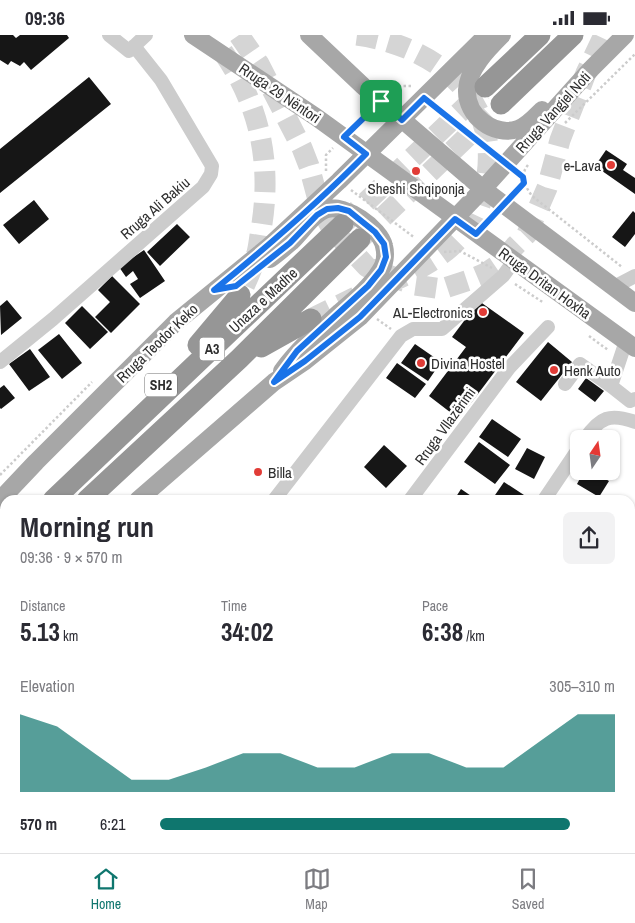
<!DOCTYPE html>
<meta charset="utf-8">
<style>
body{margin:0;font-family:"Archivo Narrow",sans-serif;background:#f2f2f3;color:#2b2b33;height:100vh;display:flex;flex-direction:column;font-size:19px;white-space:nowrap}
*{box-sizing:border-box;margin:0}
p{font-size:16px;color:#7c7c81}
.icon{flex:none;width:28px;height:28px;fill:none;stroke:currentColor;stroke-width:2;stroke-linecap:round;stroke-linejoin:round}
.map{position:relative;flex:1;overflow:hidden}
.sheet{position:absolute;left:0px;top:460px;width:635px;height:359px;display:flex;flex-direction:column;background:#fff;border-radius:15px 15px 0 0;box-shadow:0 1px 4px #0004}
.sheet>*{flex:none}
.needle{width:32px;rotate:13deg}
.tools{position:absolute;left:570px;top:395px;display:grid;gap:10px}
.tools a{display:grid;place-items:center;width:50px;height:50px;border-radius:8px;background:#fff;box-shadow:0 1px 4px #0004;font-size:25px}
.pin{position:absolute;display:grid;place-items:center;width:42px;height:42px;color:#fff;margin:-21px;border-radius:10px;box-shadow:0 2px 8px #0006}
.round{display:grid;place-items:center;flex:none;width:52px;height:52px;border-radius:8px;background:#f2f2f3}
.overview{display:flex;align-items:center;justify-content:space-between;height:85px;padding:0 20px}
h1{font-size:28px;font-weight:700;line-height:38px}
.stats{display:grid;grid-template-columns:repeat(3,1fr);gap:8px;height:85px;padding:5px 20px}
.stats div{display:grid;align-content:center}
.stats b{font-size:25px;font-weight:700}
.stats small{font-size:14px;font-weight:400}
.stats p{font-size:14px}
.chart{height:140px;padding:10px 20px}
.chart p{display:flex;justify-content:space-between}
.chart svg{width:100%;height:90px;margin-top:5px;fill:#0f766e;opacity:.7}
ul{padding:0 20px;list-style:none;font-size:16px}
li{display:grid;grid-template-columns:80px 60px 1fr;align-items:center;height:38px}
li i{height:12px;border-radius:6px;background:#0f766e}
.status{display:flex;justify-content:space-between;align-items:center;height:35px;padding:0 25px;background:#fff;direction:ltr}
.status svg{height:14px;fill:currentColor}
.menu{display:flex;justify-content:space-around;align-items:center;height:70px;border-top:1px solid #e1e1e2;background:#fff;font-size:14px;color:#7c7c81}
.menu a{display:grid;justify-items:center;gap:2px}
.menu .current{color:#0f766e}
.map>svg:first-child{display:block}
.building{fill:#161616}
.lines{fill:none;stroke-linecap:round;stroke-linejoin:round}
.highway-tunnel{stroke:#d5d5d5;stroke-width:21;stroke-dasharray:21 11;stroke-linecap:butt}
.path{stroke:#ccc;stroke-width:2.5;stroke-dasharray:2.5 2.5;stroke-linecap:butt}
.minor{stroke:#ccc;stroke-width:14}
.major{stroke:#a7a7a7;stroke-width:18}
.highway{stroke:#969696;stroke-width:21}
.route-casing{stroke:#fff;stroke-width:10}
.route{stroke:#1a73e8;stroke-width:6}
.poi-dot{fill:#e13c37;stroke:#fff;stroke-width:2}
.labels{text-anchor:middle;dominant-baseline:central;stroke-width:5;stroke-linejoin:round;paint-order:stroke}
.shield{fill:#fff;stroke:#6d6d6d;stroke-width:1}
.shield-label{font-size:14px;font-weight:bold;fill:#2f2f2f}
.street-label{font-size:15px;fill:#2f2f2f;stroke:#fff}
.poi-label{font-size:15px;fill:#2f2f2f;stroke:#fff;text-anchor:start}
</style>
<div class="status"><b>09:36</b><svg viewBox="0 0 49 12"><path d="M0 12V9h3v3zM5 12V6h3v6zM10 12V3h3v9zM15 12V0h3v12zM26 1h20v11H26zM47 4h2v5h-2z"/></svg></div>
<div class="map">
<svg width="635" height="818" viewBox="0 0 635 818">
<rect width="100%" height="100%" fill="#fff"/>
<path class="building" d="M0,0H13L16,3L20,0H67L69,3L31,35L24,27L20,31L11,26L8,30L0,25Z
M89,42L111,69L0,158V114Z
M606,115L627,129L623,135L635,143V159L595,131Z
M34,165L49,184L19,209L3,190Z
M633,176L635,178V199L625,212L612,202Z
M177,189L190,202L160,231L147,217Z
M144,215L165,246L140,263L130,249L138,244L133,236L126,242L119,232Z
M112,241L140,269L111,298L95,282L110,267L98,255Z
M7,265L22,283L1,300L0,271Z
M479,266L524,298L459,384L429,361L466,312L452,302Z
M82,271L108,297L90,314L65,288Z
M59,299L82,328L62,344L38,315Z
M548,307L572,327L541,366L516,347Z
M415,309L441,327L428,346L401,328Z
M30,314L50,342L29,356L9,329Z
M397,328L426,349L415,363L386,343Z
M586,343L604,356L595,367L578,354Z
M4,350L15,363L1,374L0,373V353Z
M492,384L521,404L508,422L479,402Z
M479,407L510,430L495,449L464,427Z
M384,410L407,431L386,453L364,432Z
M527,413L545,422L534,444L515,434Z
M584,436H591L609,446L599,462L577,449Z
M504,447L524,460L520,465H496L493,463Z
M461,454L477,465H454Z
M635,531V588L630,594V538Z
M630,655L635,658V681L633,684L630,683Z
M630,721L635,725V735L630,741Z
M153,814H196L192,818H158Z
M326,814H341L350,818H324Z
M496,814H513L517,818H492Z
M534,814H563L560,818H540Z
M571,814H599L603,817L602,818H568Z"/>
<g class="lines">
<path class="highway-tunnel" d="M239,0L259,29L302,113L309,131L320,172L332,194L367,232L414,250L442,254L472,244L486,238L502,227L515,211L527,199L547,153L560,105L568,84L586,38L604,0
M357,0C429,10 499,58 487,140C484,160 479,180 466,196C446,221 420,234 391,247
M223,17C261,72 272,130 261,195C259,204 259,213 256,221C252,235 246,247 240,260
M343,189L482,56
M360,204L490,80
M311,284L356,262"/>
<path class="path" d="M391,57L397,51H413
M435,72L495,119
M565,88L635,19
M355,91L371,76
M528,130C519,141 525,151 532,161L622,232
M326,136V120L333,113
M351,155L415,203
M514,159L524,148
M444,217L460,216L492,233
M515,249L544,268
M377,284L391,294
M589,301L608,315
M0,440L92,347
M0,612L5,608"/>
<path class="minor" d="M109,0L129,16L146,0
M614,252L635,241
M626,306L611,351L630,366L635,364
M0,327L53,284L203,152L211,139L212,131L161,45L134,11
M565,349L580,329L611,351
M585,404C600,382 610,378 635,387
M274,465L401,301L413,294H442L503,241L514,226
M410,465L509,333L548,292
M544,465L579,413
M630,518L635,511
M630,620L635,614
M0,700L5,695
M630,709L635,712
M0,792L5,795
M630,809L635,803
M40,814L47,818
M432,814L436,818
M67,818L70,814
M219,818L223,814
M392,818L393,814"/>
<path class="major" d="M193,0L316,82L635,313
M309,0L363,51L483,154L635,268
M502,0C488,14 468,34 467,55C466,81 494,102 518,94C527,91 536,81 542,75
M270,224C277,219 284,213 291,207C302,197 312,179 327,174C345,169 380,193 384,211C386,219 385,229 380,236C370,252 354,265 340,277C319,296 299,313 282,336
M0,465L36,427L176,287L268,212L339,146L487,0
M138,465L274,347L305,326L360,282L483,154L591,34L625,0
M0,590L5,585"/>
<path class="highway" d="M485,52L540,0
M501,69L573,0
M198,310L240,260
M261,312L311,284
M53,465L343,189
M87,465L239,324L360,204
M0,516L5,511
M0,548L5,543"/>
</g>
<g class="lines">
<defs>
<path id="route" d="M424,63L523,142L524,148L476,199L455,184L360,282L305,326L274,347L297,316L368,251L381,235L386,222L384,209L375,197L349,176L338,173L327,174L317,180L290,208L236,251L214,255C267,212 318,168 366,119L344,102L381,66L402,85Z"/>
</defs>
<use href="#route" class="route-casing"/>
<use href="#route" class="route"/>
</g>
<g class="poi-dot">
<circle cx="611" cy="130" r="5"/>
<circle cx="416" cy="136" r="5"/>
<circle cx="483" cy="277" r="5"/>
<circle cx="421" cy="328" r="5"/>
<circle cx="554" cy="335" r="5"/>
<circle cx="258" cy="437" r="5"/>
</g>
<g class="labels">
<g class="shield">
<rect x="199.5" y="302.5" width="25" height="23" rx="4"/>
<rect x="145" y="338.5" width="32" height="23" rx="4"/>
</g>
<g class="shield-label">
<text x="212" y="314">A3</text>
<text x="161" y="350">SH2</text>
</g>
<g class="street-label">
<text transform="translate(280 58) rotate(34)">Rruga 29 Nëntori</text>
<text transform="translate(553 77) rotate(-48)">Rruga Vangjel Noti</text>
<text transform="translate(155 173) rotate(-41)">Rruga Ali Bakiu</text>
<text transform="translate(545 248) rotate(36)">Rruga Dritan Hoxha</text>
<text transform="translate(263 265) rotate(-43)">Unaza e Madhe</text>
<text transform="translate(157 308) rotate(-44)">Rruga Teodor Keko</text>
<text transform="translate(445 391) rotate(-54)">Rruga Vllazërimi</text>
</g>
<g class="poi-label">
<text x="601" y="130" text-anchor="end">e-Lava</text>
<text x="416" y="153" text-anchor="middle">Sheshi Shqiponja</text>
<text x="473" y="277" text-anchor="end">AL-Electronics</text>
<text x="431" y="328">Divina Hostel</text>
<text x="564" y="335">Henk Auto</text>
<text x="268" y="437">Billa</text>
</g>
</g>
</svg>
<div class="tools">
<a><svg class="needle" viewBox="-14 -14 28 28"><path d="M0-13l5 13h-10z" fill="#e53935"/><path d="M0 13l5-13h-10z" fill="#7c7c81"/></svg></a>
</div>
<div class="pin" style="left:381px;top:66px;background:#1e9e55"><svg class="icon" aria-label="arrive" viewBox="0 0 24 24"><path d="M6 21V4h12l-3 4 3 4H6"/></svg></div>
<section class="sheet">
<div class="overview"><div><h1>Morning run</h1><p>09:36 · 9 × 570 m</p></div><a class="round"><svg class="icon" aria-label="share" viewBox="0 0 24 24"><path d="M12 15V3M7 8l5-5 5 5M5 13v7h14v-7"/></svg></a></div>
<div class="stats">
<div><p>Distance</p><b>5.13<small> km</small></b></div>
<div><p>Time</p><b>34:02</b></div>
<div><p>Pace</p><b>6:38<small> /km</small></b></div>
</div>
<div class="chart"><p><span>Elevation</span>305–310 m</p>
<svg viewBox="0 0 160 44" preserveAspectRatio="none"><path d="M0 44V6L10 12L20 25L30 38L40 38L50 32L60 25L70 25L80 32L90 32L100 25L110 25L120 32L130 32L140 19L150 6L160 6V44z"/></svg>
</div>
<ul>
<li><b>570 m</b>6:21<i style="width:90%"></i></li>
</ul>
</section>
</div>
<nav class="menu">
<a class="current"><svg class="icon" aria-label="home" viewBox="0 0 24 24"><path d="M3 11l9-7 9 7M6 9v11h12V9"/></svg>Home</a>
<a><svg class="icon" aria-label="map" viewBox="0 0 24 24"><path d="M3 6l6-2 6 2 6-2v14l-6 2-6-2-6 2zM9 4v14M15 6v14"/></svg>Map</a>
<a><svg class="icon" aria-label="saved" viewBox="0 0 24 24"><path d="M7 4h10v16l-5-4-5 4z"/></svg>Saved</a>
</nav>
